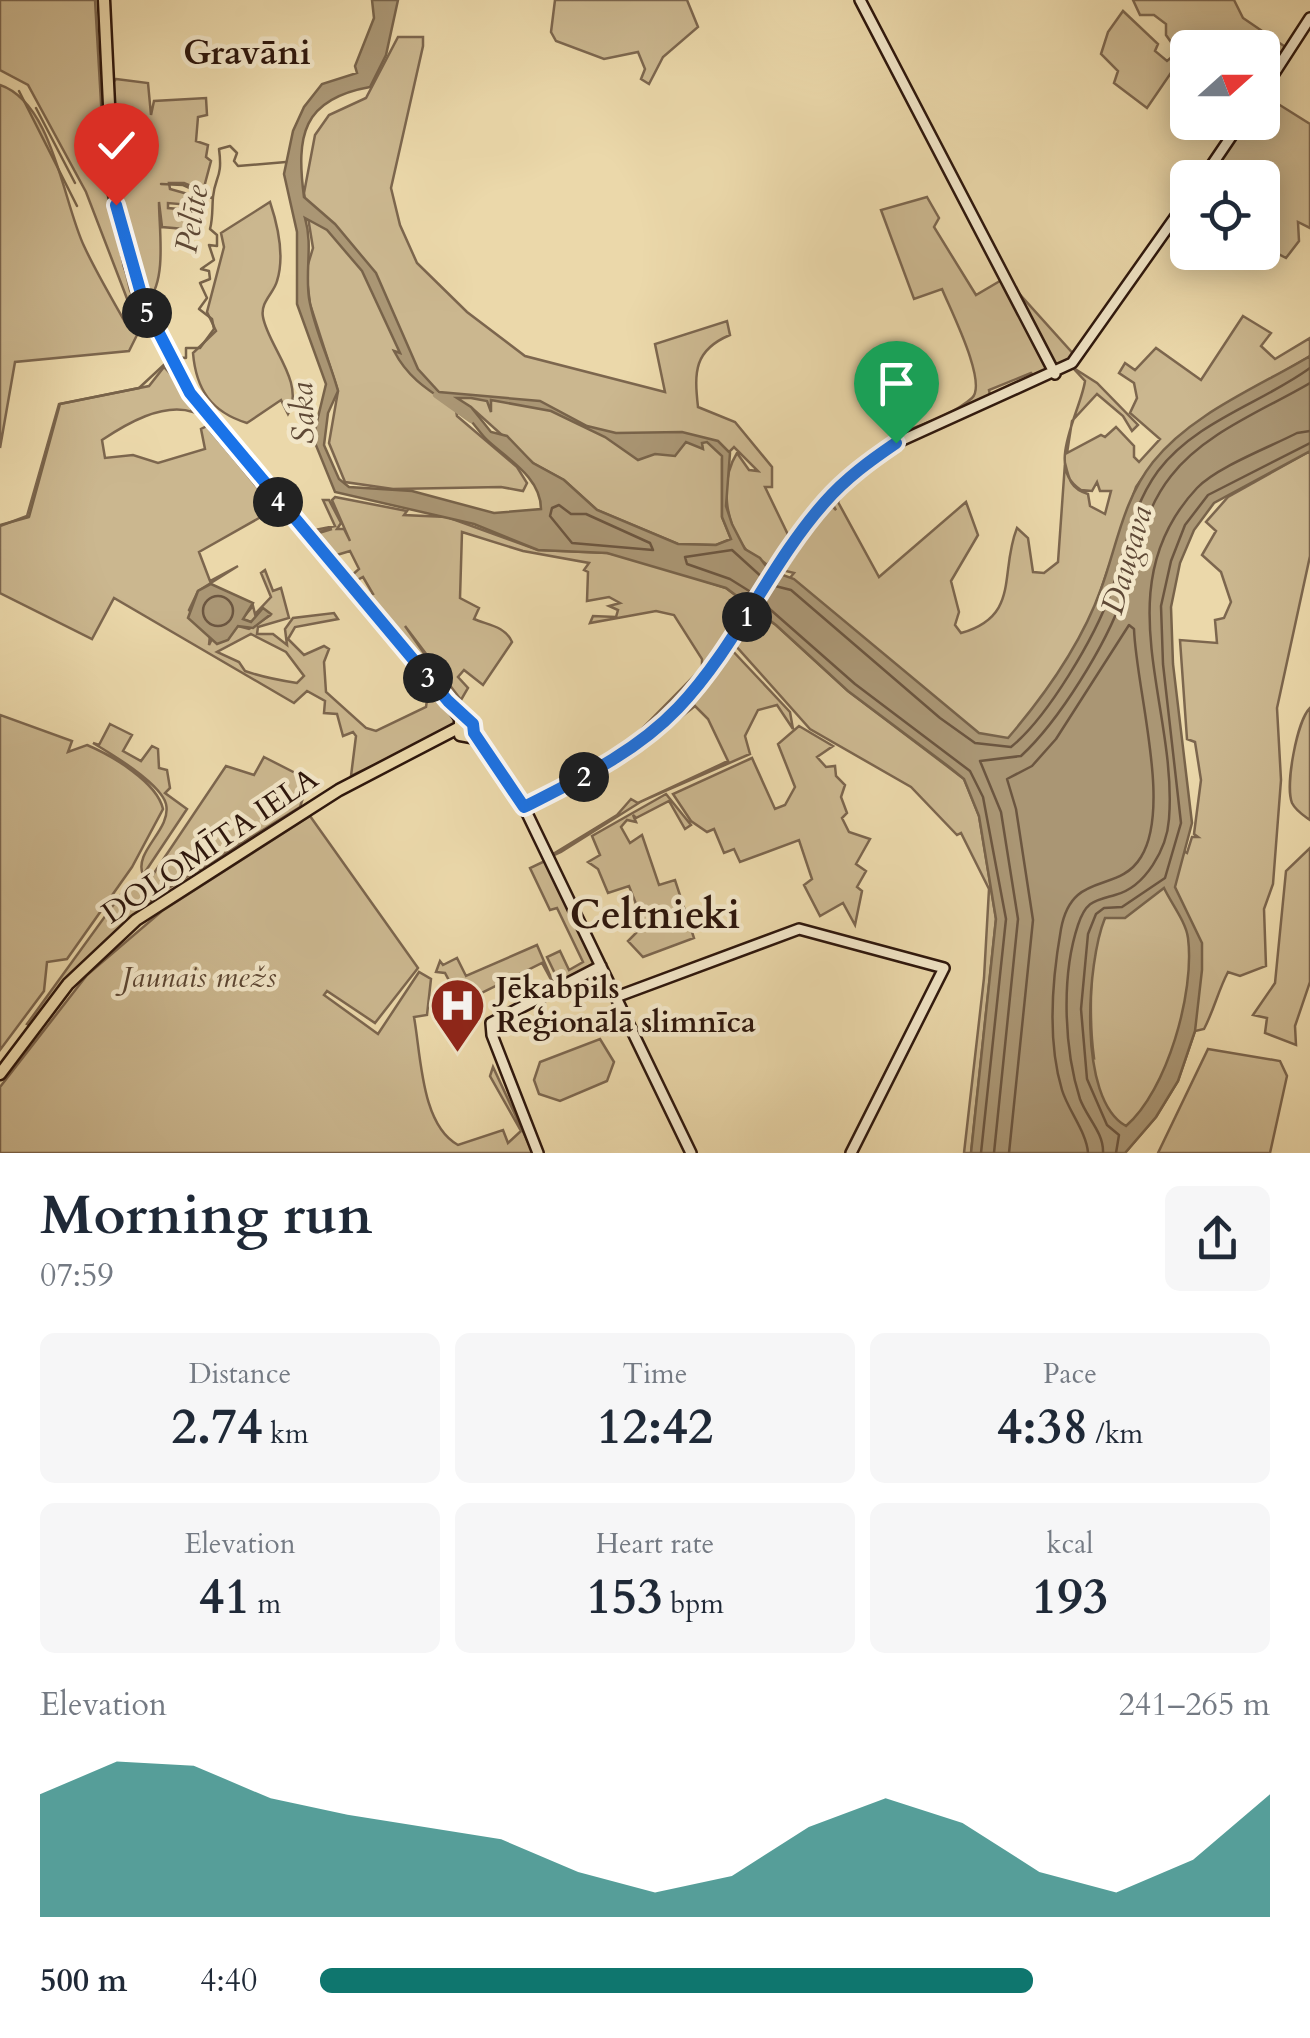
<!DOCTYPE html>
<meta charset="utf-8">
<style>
body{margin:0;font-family:Cardo,serif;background:#f6f6f7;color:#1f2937;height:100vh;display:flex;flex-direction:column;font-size:38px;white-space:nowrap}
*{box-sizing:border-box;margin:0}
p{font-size:32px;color:#747a83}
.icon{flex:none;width:55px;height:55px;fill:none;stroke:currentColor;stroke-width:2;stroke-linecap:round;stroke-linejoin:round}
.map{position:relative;height:1153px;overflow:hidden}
.details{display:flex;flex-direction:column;background:#fff;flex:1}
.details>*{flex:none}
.needle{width:65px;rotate:69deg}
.controls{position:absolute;left:1170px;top:30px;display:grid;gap:20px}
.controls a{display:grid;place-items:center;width:110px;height:110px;border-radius:15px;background:#fff;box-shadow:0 5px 25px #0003;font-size:50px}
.pin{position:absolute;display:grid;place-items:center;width:85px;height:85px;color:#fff;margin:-102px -42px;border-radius:50% 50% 50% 0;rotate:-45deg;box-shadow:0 0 10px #0007}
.pin .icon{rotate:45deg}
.km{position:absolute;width:50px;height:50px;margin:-25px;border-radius:50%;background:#222;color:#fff;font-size:28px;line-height:50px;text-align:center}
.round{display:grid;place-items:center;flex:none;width:105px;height:105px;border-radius:15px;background:#f6f6f7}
.head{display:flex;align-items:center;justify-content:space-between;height:170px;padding:0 40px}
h1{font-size:55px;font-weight:800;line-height:75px}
.stats{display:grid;grid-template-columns:repeat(3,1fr);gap:15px;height:170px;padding:10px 40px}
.stats div{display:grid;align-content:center;border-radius:15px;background:#f6f6f7;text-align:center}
.stats b{font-size:50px;font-weight:800}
.stats small{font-size:28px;font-weight:400}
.stats p{font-size:28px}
.chart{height:280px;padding:20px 40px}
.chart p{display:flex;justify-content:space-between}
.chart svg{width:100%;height:180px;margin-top:10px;fill:#0f766e;opacity:.7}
ul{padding:0 40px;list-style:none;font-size:32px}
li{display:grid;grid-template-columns:160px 120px 1fr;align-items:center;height:75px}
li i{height:25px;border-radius:12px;background:#0f766e}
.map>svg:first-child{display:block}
.green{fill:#cbb78f;stroke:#7c664e;stroke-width:2.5;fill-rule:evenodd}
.water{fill:#aa9674;stroke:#78634a;stroke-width:2.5;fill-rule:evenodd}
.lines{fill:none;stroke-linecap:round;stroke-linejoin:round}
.shore{stroke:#6c5640;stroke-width:2.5}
.stream{stroke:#78634a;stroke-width:2.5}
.river{stroke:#aa9674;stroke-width:6}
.secondary-casing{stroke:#2d160c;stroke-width:14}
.primary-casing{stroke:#2d160c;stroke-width:15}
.secondary{stroke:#f2e6c8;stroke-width:9}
.primary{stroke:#ebd8aa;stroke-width:10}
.route-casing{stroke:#fff;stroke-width:20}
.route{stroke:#1a73e8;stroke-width:12}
.labels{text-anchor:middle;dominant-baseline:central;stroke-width:9;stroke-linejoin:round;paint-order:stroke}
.street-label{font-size:30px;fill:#2d160c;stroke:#f2e6c8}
.park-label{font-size:30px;font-style:italic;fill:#5c4633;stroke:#f2e6c8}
.poi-label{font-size:30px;font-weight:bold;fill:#2d160c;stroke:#f2e6c8;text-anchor:start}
.water-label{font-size:32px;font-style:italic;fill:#5f4936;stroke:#f2e6c8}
.quarter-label{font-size:35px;font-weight:bold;fill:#2d160c;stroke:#f2e6c8}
.district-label{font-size:40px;font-weight:bold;fill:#2d160c;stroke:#f2e6c8}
</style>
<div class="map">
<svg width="1310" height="1153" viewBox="0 0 1310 1153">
<rect width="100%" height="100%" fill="#ebd8aa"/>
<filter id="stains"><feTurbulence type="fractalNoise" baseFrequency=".002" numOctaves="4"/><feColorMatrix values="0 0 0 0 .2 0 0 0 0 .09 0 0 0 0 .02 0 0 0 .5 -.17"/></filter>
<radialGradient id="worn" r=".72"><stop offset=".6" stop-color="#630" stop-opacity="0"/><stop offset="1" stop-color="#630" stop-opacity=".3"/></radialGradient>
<path class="green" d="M0,0H95L106,188L130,290L138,308L131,309L86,192L28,85L0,70Z
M555,0H687L698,27L663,57L649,84L641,79L645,69L638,52L604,59L556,41L551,32Z
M1133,0H1234L1243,18L1287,48L1263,87L1262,48L1206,47L1192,42L1147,108L1114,83L1118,71L1101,54L1108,32L1123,11L1158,44L1155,51L1167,61L1178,52L1166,35V24L1154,15H1140Z
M398,37H423V46L391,188L400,225L417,263L467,312L525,356L665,392L655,344L727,321L730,335C694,350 694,372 698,407L735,422L772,467V487H765L792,543L777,566L774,563L781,549L767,565C761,559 753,557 747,551C724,525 720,480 737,453L749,470L758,471L734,447L722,459V517L731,539L716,545L678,544L597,510L564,480L533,463L472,408L454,399L457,416L517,467L527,483L523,491L501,487L393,489L345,482L329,443L338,391L310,304L306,271L313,248L304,193L315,135L329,115L366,98Z
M1277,74L1267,97L1310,124V228L1298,222L1299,241L1286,258L1263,246L1262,178H1206L1244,123L1262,122L1263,95Z
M116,79L148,83L151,115L154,101L206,98L207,115L198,117L196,141L208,145L206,157L211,161L203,191L184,183H169L170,189L202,198V206L168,203V208L202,211L196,230L162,227L159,202C159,228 167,281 148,300C116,241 116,150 112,84Z
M0,85C53,103 63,202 84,246C96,272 111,297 125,322H132L137,335L129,351L15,362L0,448Z
M927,197L939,218L934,227L976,295L1005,278L1077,358L1038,381L1031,373L989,390L991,402L896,443L893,436C917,426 952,416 972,398C988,383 950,309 942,289L914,299L881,210Z
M270,202C278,226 285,256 277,281C274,293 260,302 263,317C268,346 306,383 288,414L281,400L247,423C211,412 196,389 193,353L216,331L207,312L224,247L221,233Z
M1243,316L1271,333L1261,346L1275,359L1310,338V356C1247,394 1178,424 1136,487L1037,777L767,597L841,621L789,579L794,573L782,570L816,516L830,504L836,510L831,501L844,489L838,502L879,577L966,502L978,535L951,581L959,612L955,625L961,633C1021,616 999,573 1017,528L1028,538L1033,572L1044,573L1058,562L1065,463C1069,480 1071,489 1088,494L1090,506L1105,514L1111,491H1100L1097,482L1092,491L1081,490C1044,468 1081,411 1085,381L1072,367L1097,383L1138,425L1132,431L1123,416L1097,394L1072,421L1067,453L1101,435L1105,437L1116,427L1134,446V457L1139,462L1160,439L1130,413L1137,398L1134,383L1119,373L1125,363L1135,370L1156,348L1201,380Z
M164,367L179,383L193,412C163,402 126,424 102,440L105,458L133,455L158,463L205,449L201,429L207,426L275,509L199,552L210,581L238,566L198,591L189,610L210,635L209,645L213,637L217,643L238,626L249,629L269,616L260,614L251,622L242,619L253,606L255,614L271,597L261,573L265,570L273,591L281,588L289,618L258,627L257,634H273L287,645L285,629L293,618L334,613L338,619L295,627L288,639L304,655L324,646L329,649L324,662L326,692L366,728L376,731L426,707L429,686L458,721L450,729L351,776L356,736L353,732L343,736L337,714L324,713L325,701L307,691L294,703L114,598L92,639L0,593V526L27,516L59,404L149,386ZM251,634L286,652L304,676L297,683C277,680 262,677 245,671L239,662L217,652Z
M1310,451V556L1277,708L1281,780L1273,884L1264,909L1266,966L1240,976L1228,972C1218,991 1214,1010 1204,1029L1195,1031L1178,1081L1156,1117L1125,1153L1021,1041L1094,1058C1090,1029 1087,941 1105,918C1117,903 1159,883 1177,872L1183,851L1187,853L1192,837H1198L1194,834L1201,780L1195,742L1187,739L1180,640L1217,643L1215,620L1224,618L1231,602L1221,572L1202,555L1216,531L1206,522L1228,497Z
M335,497L407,511L404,515L447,517L538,550L608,553L643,561L726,588L750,606C701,693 632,750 544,795L541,791L593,767L628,743L702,668V659L674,615L656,611L590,623L593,616L616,617L618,610L609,606L620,603L609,597L587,601L588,572L584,570L589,563L523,551L462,532L460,598L479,608L474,619C488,625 505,626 512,642L483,685L464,670L458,677L468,688L461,700L405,626L447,686L442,689L360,592L366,597L373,594L363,577L352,583L350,577L359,569L350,551L330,557L312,535L332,529L310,534L283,501L288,498L287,505L310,531L335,526L323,500H329L341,523L337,529H344L350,541L332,500Z
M756,612L776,625L848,691L964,779L979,816L996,919L971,1153H964L984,978L989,889L961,833L957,835L911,787L810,729L736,646L738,633L742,636Z
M729,647L790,712L793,729L777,705L758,710L745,736L750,754L642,801L561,852L554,855L550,853L531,817L530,812L540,801L531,815L553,854L617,815L631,799L638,803L728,761L708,719L695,706L628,759L549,802L545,799C591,774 638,751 675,713C695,692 711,669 729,647Z
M1310,708V820C1303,815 1296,811 1292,803C1285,785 1297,721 1310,708Z
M0,715L72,741L68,752L87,745C111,755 157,782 163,809L132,867L67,959L47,962L44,991L0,1050Z
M110,724L132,735L123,751L141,761L152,746L158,749L159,768L167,770L170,788L165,793L187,809L143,875C133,851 172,830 166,804C161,784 110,753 93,743L99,745Z
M799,726L833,746L817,757L826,767L835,766L836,776L845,785L841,797L847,813L842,818L849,832L870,839L856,864L866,871L857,887L862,891L855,925L843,903L820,916L804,885L812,879L799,840L740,862L734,849L724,853L714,829L707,832L691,821L673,794L752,758L775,809L785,805L795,787L778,744Z
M264,757L309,780L300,807L159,894L150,879L226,766L254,775Z
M666,794L691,825L685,829L669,801L636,818L633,815L636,822L627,820L621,827L630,843L642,835L659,885L675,880L694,938L643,957L628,941L637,932L628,923L629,915L638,909L629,886L608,893L598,869L588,862L600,855L592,836Z
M310,816L418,968L375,1023L327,991L324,995L378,1034L419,972L431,979L427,1015L414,1017C421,1055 421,1125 458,1145L503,1130L508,1143L521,1131L490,1076L493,1067L533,1153H0V1087L87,975L162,911Z
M541,848L595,964L560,984L547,957L560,951L569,970L583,962L557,908L550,910L530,868L545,861Z
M1310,848V982L1295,1026L1296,1045L1265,1033L1267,1018L1253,1015L1275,983L1286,871Z
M135,884L154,904L78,968L31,1026L27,1024L127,886Z
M537,945L555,987L542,963L461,1003L445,973L436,972L440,961L443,965L457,958L466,976Z
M600,1039L614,1062L607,1081L560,1101L539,1094L534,1080L540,1062Z
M1208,1049L1280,1061L1287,1076L1270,1153H1158Z"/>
<path class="water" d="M372,0H398L386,55L370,87C302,99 296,136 304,197L335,224L376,273L418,369L439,392L540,401L587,426L616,433L682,432L718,441L730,453L726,506L732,524L745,549L760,558L769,570L794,579L979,733L1008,738C1044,696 1082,642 1101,589C1117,545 1123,500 1153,462C1191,414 1258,387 1310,356V451L1214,503L1194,530L1180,563L1171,607L1173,664L1192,823L1175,887L1202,943V970L1195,1031L1178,1081L1156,1117L1125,1153H971L996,919L979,816L964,779L948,766L848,691L776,625L726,588L607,553L538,550L474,524L335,492L313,438L326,384L297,304V232L284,174L293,131L304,107L322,84L357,73L355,66L374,18ZM305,218L327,230L362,271L400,353L394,351C410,382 434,393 461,412C471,418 478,431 487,440C507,459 541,477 541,509L494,513L412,491L349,487L339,479L324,445L328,413L338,391C330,361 314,329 309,298C305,270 313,245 305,218ZM471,398L487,401L491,412V400L551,411L605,437L638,460L655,454L675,456L686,442L703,449L702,443L707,442L722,456V517L731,539L716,545L678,544L597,510L564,480L533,463L507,436L491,432L471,407L457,398ZM1164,888C1171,903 1186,922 1188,938C1195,992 1167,1091 1126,1126C1077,1099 1087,962 1105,918H1125Z
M211,584L253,603L243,619L251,622L263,608L271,614L253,628L238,626L228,640L217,644L188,618L198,591Z"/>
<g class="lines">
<path class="shore" d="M559,505L571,514H586L650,543L653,550L572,543L550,516L552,508Z
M775,586L791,590L940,718L975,743L1011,747C1048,717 1095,637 1111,592C1126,550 1131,508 1158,471C1196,421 1262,403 1310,368
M754,594L730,579L687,564L685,557L732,550L764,579
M203 611a15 15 0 1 1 30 0a15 15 0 1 1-30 0Z
M764,604L855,684L970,771L983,797L1006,919L981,1153
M994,1153L1018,919L1001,812L980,761L1021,756C1059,721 1106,645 1123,596C1137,554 1143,511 1171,476C1204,433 1264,410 1310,383
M1009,1153L1033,920L1016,809L1007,779L1032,766L1056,739L1129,625L1134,629C1136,689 1172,807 1141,857C1118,895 1072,869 1061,929C1052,980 1047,1040 1062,1090C1068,1110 1087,1133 1088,1153
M1103,1153C1104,1133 1087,1118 1080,1099C1064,1049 1061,976 1078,925C1086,901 1094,901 1115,895C1146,887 1167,848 1169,819C1178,707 1104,587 1197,488C1217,467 1270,447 1297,433L1310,431
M1116,1153L1119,1135L1107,1125L1087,1079L1081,1009L1088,934L1096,914L1104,908L1122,907L1165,878L1181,823L1163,664L1161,606L1171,561L1185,525L1208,495L1310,443"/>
<path class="stream" d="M19,91L77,206
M36,108L75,183
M161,184L183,185L212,198
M174,357L186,358V348H200L214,329L212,319L199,309L207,298L200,283L210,279L209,271L201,269L214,260L209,245L217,246V235L210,229C213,218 212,208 213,197C215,176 223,178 219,149L230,146L237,153L234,161L238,166L286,162
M0,525L29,517L60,404L139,388L167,362"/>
<path class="river" d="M436,395L471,420"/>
<defs>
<path id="secondary" d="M860,0L1055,374
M1262,92L1310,18
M1203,178L1241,122
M474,733L524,807L691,1153
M524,807L610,762L678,708L713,667L814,516L845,481L896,443L1072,363L1188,199
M616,997L799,929L944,968L851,1153
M538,1153L492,1035L491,1023L601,966"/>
<path id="primary" d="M104,0L113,188L130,265L151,321L184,383L216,428L448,701L460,718V735L471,737L473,724L448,701
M0,1074L68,984L136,920L339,790L458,728"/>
</defs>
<use href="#secondary" class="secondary-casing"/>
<use href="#primary" class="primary-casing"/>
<use href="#secondary" class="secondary"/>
<use href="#primary" class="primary"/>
</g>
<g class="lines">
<defs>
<path id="route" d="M116,205L144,304L190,393L448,701L473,724L474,733L524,807C579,779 635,753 678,708C737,646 769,565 825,502C846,478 871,460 896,443"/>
</defs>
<use href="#route" class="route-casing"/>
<use href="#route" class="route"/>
</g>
<defs>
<symbol id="hospital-pin" viewBox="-11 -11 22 30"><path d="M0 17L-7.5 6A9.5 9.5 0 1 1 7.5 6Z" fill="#8f2418" stroke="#f2e6c8"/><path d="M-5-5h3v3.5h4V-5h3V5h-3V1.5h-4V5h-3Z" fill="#fff"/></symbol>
</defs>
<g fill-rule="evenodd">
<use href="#hospital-pin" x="426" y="974" width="63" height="86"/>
</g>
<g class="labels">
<g class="street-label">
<text transform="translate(210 846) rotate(-34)">DOLOMĪTA IELA</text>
</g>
<g class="park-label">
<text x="199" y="977">Jaunais mežs</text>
</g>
<g class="poi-label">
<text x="496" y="988">Jēkabpils<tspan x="496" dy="34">Reģionālā slimnīca</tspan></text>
</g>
<g class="water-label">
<text transform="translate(192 219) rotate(-80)">Pelīte</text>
<text transform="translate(303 413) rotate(-92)">Saka</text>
<text transform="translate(1127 560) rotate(-74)">Daugava</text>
</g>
<g class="quarter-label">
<text x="247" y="53">Gravāni</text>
</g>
<g class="district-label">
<text x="655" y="915">Celtnieki</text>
</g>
</g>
<rect width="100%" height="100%" filter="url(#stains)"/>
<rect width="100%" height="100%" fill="url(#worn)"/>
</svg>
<div class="controls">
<a><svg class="needle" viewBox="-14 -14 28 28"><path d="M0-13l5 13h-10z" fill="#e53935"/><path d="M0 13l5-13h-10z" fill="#747a83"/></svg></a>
<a><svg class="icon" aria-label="locate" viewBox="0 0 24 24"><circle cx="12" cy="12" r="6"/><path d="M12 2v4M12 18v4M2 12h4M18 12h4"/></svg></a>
</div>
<div class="pin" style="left:896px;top:443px;background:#1e9e55"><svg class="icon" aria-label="arrive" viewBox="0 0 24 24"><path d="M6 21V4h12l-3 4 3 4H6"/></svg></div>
<div class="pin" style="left:116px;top:205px;background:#d93025"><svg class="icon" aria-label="check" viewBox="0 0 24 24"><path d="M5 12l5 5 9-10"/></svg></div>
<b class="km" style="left:747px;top:617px">1</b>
<b class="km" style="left:584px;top:777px">2</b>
<b class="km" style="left:428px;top:678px">3</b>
<b class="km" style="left:278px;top:502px">4</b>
<b class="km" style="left:147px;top:313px">5</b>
</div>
<section class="details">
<div class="head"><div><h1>Morning run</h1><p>07:59</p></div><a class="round"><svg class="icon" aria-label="share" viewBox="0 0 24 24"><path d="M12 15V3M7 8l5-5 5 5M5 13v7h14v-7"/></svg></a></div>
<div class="stats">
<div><p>Distance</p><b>2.74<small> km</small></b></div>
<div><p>Time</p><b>12:42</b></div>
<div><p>Pace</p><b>4:38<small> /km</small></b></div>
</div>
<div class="stats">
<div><p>Elevation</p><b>41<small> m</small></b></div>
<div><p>Heart rate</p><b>153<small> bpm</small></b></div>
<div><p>kcal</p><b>193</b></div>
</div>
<div class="chart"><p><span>Elevation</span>241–265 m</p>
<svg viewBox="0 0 160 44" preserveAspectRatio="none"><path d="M0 44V14L10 6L20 7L30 15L40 19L50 22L60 25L70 33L80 38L90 34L100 22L110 15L120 21L130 33L140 38L150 30L160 14V44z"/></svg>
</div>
<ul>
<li><b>500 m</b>4:40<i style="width:75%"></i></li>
</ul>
</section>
